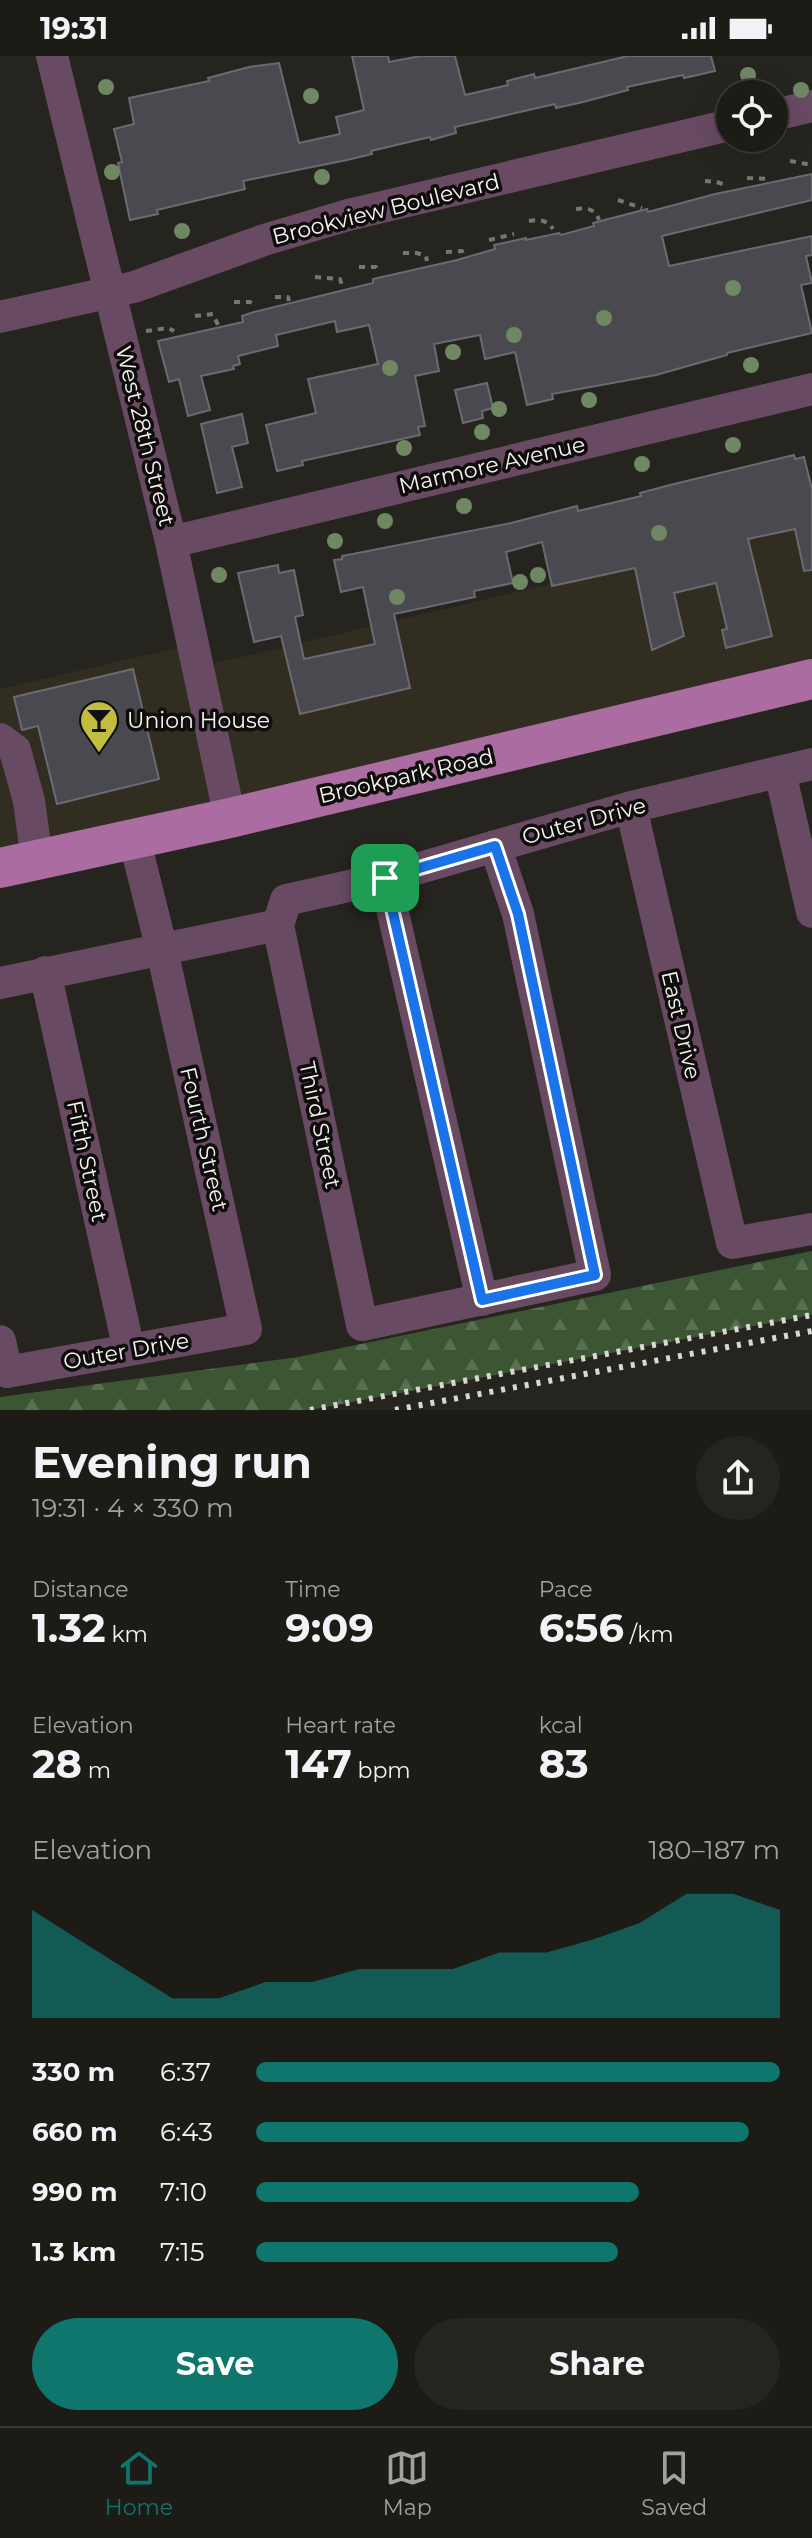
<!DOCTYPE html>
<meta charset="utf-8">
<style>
body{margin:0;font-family:Montserrat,sans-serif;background:#25241f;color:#f1f3f6;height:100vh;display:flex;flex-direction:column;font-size:30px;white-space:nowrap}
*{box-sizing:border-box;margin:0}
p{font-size:26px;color:#a0a1a1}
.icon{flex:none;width:44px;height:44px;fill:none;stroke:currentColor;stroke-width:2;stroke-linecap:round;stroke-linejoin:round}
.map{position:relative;height:1354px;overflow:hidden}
.drawer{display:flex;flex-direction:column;background:#1c1b16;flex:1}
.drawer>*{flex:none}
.controls{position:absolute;left:716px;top:24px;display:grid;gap:16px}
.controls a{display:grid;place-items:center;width:72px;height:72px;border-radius:50%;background:#1c1b16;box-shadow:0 8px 32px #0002,0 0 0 2px #3a3935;font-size:40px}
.pin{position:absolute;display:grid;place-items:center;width:68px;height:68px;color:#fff;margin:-34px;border-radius:16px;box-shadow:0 4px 12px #0006}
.round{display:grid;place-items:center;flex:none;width:84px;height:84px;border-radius:42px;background:#25241f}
.headline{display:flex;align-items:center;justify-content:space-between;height:136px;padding:0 32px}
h1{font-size:44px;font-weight:700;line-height:60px}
.stats{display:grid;grid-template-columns:repeat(3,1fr);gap:12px;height:136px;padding:8px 32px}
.stats div{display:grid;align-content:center}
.stats b{font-size:40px;font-weight:700}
.stats small{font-size:22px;font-weight:400}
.stats p{font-size:22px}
.chart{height:224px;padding:16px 32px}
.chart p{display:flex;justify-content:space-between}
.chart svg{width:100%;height:144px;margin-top:8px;fill:#0f766e;opacity:.7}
.action{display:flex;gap:16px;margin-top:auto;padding:16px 32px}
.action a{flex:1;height:92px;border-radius:48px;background:#0f766e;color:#fff;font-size:32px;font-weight:700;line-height:92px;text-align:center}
.action a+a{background:#25241f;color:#f1f3f6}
ul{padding:0 32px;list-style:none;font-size:26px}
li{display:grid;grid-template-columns:128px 96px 1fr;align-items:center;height:60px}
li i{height:20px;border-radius:10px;background:#0f766e}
.status{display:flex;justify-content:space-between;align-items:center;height:56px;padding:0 40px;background:#1c1b16;direction:ltr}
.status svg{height:22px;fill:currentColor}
.menu{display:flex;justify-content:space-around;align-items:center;height:112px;border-top:2px solid #3a3935;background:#1c1b16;font-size:22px;color:#a0a1a1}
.menu a{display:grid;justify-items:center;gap:4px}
.menu .current{color:#0f766e}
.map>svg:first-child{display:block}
.built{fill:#322d21}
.forest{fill:url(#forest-firs)}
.building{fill:#4a4950;stroke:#6b6a72;stroke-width:2}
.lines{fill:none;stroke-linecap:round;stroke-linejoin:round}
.path{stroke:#787671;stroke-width:4;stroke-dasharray:6 6;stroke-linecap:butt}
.minor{stroke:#684a63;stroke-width:32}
.major{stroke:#ab6da1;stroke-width:40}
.rail{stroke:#d9d7d3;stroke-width:6;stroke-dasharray:4 8;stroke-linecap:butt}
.tree{fill:#708764}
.route-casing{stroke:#fff;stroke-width:16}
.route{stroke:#1a73e8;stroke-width:10}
.labels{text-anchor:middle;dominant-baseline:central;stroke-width:7;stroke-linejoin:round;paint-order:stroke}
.street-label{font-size:22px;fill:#f6f4f0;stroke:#0e0d0b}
.poi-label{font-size:22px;fill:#f6f4f0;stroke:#0e0d0b;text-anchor:start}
</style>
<div class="status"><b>19:31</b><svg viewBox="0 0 49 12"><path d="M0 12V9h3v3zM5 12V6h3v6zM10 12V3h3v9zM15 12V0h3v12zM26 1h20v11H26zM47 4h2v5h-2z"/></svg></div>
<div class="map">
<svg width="812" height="1354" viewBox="0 0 812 1354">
<defs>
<pattern id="forest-firs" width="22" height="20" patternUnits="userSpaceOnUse" patternTransform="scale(2)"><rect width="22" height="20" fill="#3c5634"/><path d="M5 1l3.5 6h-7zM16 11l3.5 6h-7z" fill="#596f52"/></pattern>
</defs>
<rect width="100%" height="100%" fill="#26241e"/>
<path class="built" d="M812,466V623L0,813V633L193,588L199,611Z"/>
<path class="forest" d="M812,1195V1259L310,1354H0V1341L298,1301Z"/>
<path class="building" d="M352,0H388L389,6L421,0H455L465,39L508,29L507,25L534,18L535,22L628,0H711L715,15L684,22L683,19L627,31L628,34L583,46L556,52L555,48L455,71L456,77L431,84L430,81L371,95L372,98L347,104L243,125L245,133L157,154L158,158L130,164L118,107L122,106L114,73L134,68L129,42L209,25L208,22L249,11L279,7L299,87L340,78L336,61L364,54Z
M812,118V144L662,180L669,210L812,180V199L806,200L812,227L801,229L812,277L727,297V299L656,319L552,338L553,343L527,349L515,296L485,303L480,279L434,288L439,315L415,320L425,370L418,371L420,379L302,405L303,409L277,415L266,369L316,357L308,323L378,308L369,269L337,276L335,265L276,279L278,290L238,300L240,308L233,310L234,313L201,320L210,354L188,360L179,323L169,326L158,285L243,266L242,260L254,256L373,227V223L457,204L495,193L494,189L526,182V184L559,177L561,179L594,170L593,167L647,153L648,156L715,138Z
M487,327L493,352L482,355L483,362L463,367L455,334Z
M242,358L248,387L232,391L242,431L217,437L201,368Z
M794,399L795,403L804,401L812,433V514L804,515L795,473L748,483L772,580L726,592L722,574L727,573L716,527L674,537L684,580L652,594L635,512L552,530L542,486L506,496L513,527L474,535L475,541L394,558L410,632L300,658L281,580L254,586L238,517L278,509L279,517L294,514L303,559L295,561L304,603L375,588L363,531L341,536L334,504L342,503V500L511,467L577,450L578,455L641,440L640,437L670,429Z
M133,613L159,723L57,748L38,670L22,674L14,641Z"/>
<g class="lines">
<path class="path" d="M790,105L812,109
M747,122L770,123
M705,125L717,126L728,130
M618,144L642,152
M576,153C586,152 595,152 599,164
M529,165C540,163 547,164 553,173
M489,184L514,178
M446,196L462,195L463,199
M403,197H417L426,200L427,205
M359,211H376L377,215
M315,221L340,223L342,230
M275,241H288L289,245
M234,246H250L256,251
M195,260L213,258L218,269
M146,275L168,272L174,275"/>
<path class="minor" d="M52,0L171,486L230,762
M774,59L812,50
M0,261L134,231L264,184L348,159L730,69
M171,486L812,333
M0,683L15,694L29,745L37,804
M780,716L812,856
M631,751L732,1187L812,1173
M385,822L482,1244
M278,869L362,1269L595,1219L518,858L495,790
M45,916L129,1294
M0,927L278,869L286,844L385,822L631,751L812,708
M0,1285L7,1316L246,1273L162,894L134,782"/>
<path class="major" d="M0,812L230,762L812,623"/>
<path class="rail" d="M310,1354L812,1259
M395,1354L812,1275"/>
</g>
<g class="tree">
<circle cx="748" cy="19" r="8"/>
<circle cx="106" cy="31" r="8"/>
<circle cx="801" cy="34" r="8"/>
<circle cx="311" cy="40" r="8"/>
<circle cx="112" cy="116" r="8"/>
<circle cx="322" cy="121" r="8"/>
<circle cx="182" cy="175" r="8"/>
<circle cx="733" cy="232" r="8"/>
<circle cx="604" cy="262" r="8"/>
<circle cx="514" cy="279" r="8"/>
<circle cx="453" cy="296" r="8"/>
<circle cx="751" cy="309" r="8"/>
<circle cx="390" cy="312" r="8"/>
<circle cx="589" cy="344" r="8"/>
<circle cx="499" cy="353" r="8"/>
<circle cx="482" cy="376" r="8"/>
<circle cx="733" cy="389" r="8"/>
<circle cx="404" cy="392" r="8"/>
<circle cx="642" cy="408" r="8"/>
<circle cx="464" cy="450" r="8"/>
<circle cx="385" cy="465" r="8"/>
<circle cx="659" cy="477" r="8"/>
<circle cx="335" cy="485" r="8"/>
<circle cx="219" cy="519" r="8"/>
<circle cx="538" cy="519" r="8"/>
<circle cx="520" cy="526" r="8"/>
<circle cx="397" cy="541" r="8"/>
</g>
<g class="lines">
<defs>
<path id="route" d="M495,790L518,858L595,1219L482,1244L385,822Z"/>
</defs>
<use href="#route" class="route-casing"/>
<use href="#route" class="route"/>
</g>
<defs>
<symbol id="bar-pin" viewBox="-11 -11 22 30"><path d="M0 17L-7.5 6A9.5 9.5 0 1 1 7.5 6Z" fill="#c3bd3f" stroke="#0e0d0b"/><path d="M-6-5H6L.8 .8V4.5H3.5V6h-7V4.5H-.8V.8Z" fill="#111"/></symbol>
</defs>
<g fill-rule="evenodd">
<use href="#bar-pin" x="77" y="642" width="44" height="60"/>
</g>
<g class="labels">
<g class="street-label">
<text transform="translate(386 153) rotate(-14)">Brookview Boulevard</text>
<text transform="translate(145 380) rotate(76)">West 28th Street</text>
<text transform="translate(492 409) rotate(-13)">Marmore Avenue</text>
<text transform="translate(406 720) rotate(-13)">Brookpark Road</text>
<text transform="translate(584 765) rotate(-15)">Outer Drive</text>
<text transform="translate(681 969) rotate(77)">East Drive</text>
<text transform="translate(320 1069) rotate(78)">Third Street</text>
<text transform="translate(204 1083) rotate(77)">Fourth Street</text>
<text transform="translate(87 1105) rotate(78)">Fifth Street</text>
<text transform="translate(126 1295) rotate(-10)">Outer Drive</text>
</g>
<g class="poi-label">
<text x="127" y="664">Union House</text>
</g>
</g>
</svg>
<div class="controls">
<a><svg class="icon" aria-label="locate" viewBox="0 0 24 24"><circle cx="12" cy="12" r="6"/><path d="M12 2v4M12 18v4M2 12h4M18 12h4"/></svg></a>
</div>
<div class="pin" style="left:385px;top:822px;background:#1e9e55"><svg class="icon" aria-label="arrive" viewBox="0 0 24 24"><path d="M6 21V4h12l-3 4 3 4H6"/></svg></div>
</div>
<section class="drawer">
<div class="headline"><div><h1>Evening run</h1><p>19:31 · 4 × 330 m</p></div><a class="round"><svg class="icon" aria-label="share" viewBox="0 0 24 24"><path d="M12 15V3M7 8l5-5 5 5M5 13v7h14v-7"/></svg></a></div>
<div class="stats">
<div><p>Distance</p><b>1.32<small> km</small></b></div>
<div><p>Time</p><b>9:09</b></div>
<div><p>Pace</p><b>6:56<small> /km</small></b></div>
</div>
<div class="stats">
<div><p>Elevation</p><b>28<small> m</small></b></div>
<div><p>Heart rate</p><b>147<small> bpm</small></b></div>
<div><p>kcal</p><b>83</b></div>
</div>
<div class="chart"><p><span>Elevation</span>180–187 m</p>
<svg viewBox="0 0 160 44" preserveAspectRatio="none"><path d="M0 44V11L10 20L20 29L30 38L40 38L50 33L60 33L70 29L80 29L90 29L100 24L110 24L120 20L130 15L140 6L150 6L160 11V44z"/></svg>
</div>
<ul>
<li><b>330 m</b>6:37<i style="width:100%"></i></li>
<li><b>660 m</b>6:43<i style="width:94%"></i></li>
<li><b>990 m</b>7:10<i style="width:73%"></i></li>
<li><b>1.3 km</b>7:15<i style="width:69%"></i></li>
</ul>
<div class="action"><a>Save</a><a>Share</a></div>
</section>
<nav class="menu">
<a class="current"><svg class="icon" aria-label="home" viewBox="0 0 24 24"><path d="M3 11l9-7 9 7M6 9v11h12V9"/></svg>Home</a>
<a><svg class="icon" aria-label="map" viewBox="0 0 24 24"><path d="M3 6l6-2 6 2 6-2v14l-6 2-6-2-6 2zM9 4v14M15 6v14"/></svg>Map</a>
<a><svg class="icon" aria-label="saved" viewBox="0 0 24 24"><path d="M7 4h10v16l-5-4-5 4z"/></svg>Saved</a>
</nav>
